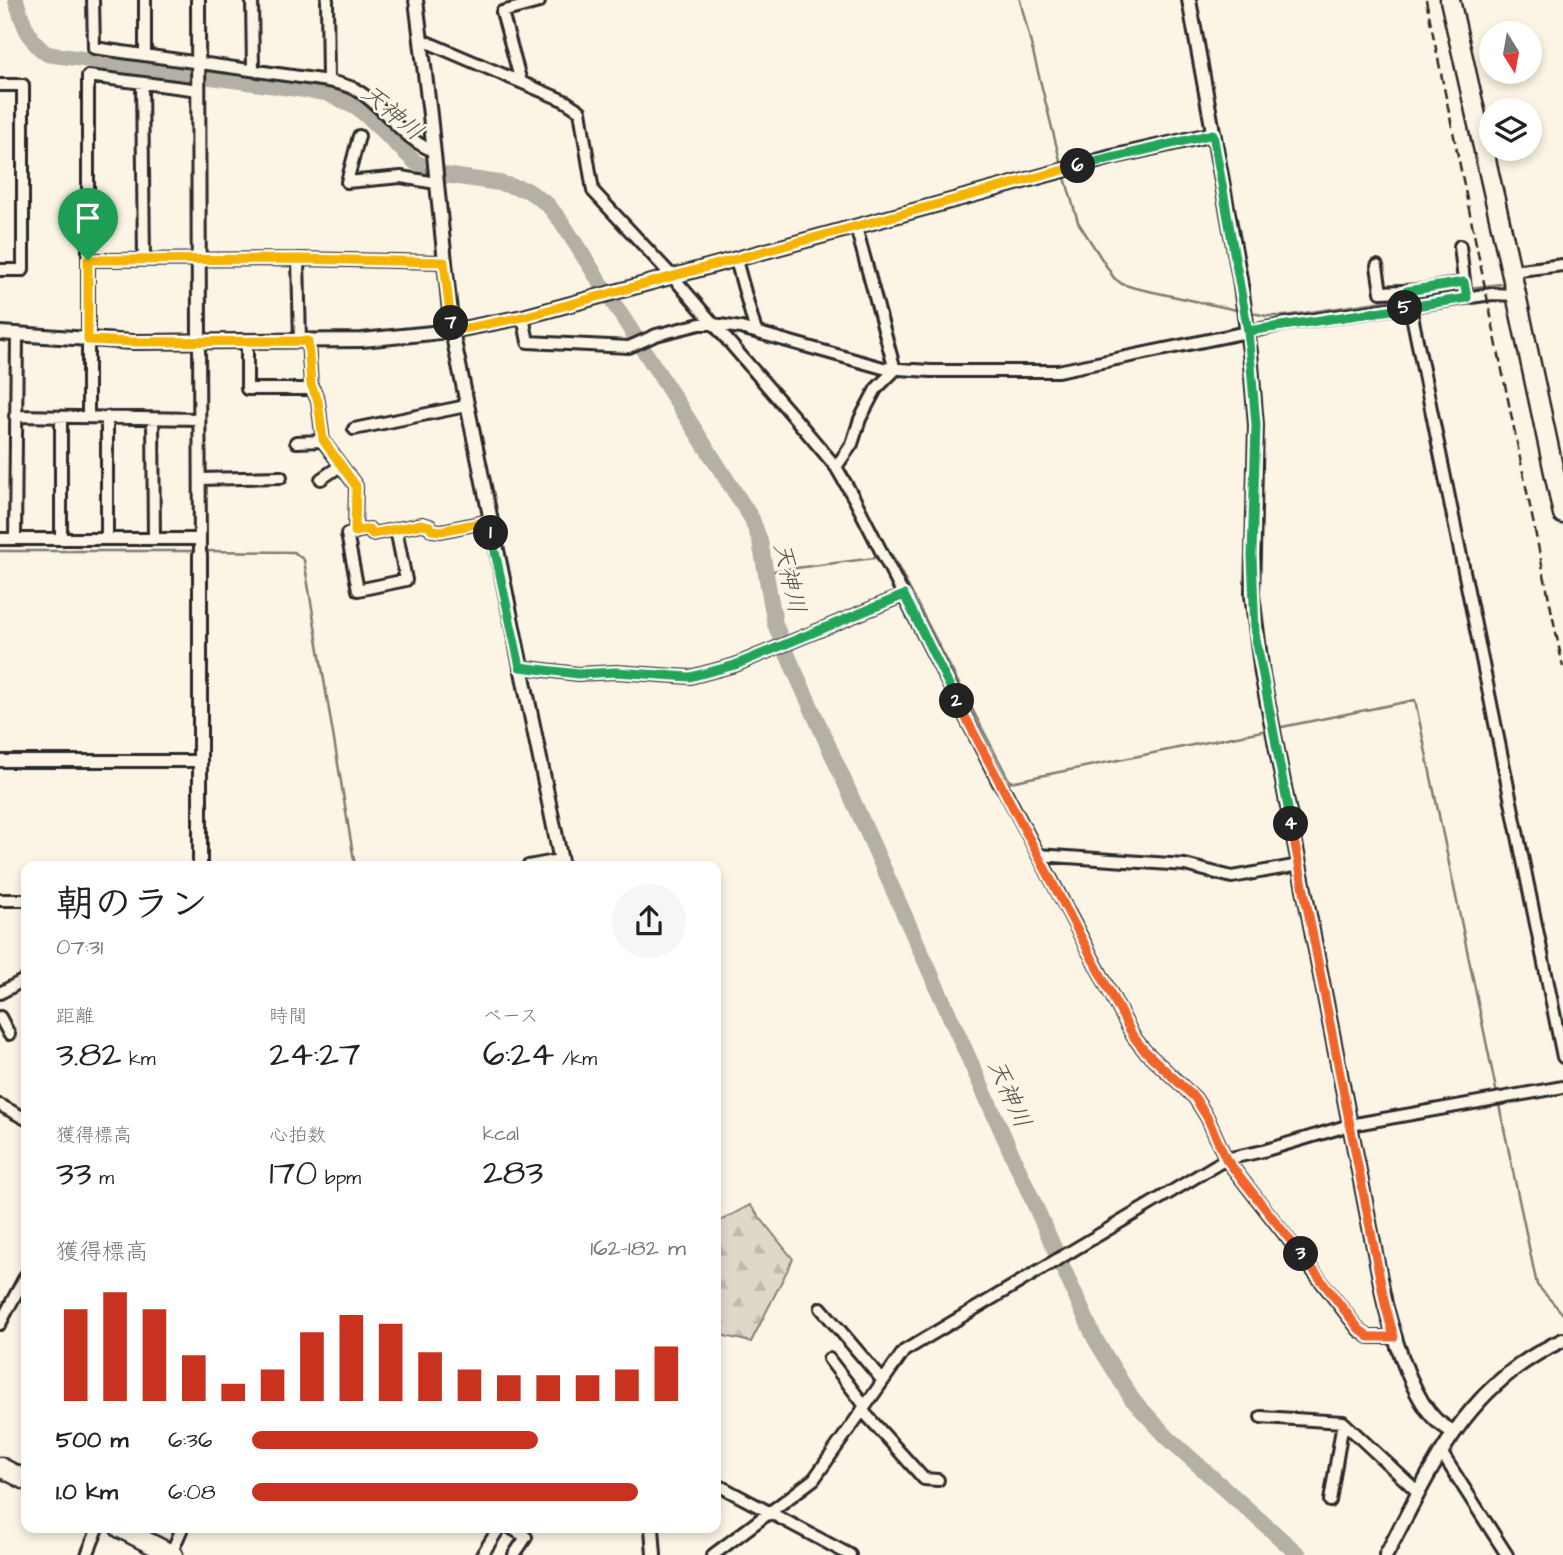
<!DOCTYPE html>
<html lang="ja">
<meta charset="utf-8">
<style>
body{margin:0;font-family:"Architects Daughter","Klee One",sans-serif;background:#f6f6f6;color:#222;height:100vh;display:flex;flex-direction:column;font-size:26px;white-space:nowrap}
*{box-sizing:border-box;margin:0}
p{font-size:23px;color:#767676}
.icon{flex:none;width:38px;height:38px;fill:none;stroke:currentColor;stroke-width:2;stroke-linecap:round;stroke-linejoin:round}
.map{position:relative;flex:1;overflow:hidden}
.side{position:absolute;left:21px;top:861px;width:700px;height:672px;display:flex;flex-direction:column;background:#fff;border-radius:14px;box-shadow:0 4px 10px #0003}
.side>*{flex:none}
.needle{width:46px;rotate:169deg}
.fabs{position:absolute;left:1479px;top:21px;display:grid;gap:14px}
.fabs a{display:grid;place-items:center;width:63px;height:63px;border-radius:50%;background:#fff;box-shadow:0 4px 10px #0003;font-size:35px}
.pin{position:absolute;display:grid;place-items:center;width:60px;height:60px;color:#fff;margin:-72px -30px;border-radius:50% 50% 50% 0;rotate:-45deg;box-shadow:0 0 7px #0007}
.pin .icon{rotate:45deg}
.km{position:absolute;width:35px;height:35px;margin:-18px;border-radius:50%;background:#222;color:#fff;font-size:19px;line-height:35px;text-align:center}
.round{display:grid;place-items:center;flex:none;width:74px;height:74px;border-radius:37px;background:#f6f6f6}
.overview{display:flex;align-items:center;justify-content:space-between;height:119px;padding:0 35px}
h1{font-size:38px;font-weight:600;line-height:52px}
.metrics{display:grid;grid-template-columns:repeat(3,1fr);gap:10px;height:119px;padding:7px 35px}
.metrics div{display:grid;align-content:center}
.metrics b{font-size:35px;font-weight:600}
.metrics small{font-size:19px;font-weight:400}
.metrics p{font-size:19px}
.chart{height:196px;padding:14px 35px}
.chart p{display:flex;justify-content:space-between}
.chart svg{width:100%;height:126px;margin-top:7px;stroke:#c8321e;stroke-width:6}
ul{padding:0 35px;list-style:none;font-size:23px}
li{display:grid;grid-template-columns:112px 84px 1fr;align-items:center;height:52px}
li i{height:18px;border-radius:9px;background:#c8321e}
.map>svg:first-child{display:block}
.forest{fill:url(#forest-firs);stroke:#84827a;stroke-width:2}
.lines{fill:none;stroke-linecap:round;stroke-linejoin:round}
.stream{stroke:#7d7b74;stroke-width:2.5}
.river{stroke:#b4b0a5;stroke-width:16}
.minor-casing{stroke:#2b2b2b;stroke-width:16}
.tertiary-casing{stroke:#2b2b2b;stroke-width:18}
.trunk-casing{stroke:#2b2b2b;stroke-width:23}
.minor{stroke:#fcf5e5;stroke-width:10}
.tertiary{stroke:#fcf5e5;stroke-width:12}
.trunk{stroke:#fcf5e5;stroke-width:18}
.rail{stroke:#2b2b2b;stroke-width:2.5;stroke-dasharray:10 5;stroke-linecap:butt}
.split-1-casing{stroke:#fff;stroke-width:14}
.split-2-casing{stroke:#fff;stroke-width:14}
.split-3-casing{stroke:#fff;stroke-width:14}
.split-4-casing{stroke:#fff;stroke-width:14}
.split-5-casing{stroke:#fff;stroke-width:14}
.split-6-casing{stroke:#fff;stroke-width:14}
.split-7-casing{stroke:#fff;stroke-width:14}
.split-8-casing{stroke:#fff;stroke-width:14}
.split-1{stroke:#f5b400;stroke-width:9}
.split-2{stroke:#22a559;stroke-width:9}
.split-3{stroke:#f0652b;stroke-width:9}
.split-4{stroke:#f0652b;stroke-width:9}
.split-5{stroke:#22a559;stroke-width:9}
.split-6{stroke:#22a559;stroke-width:9}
.split-7{stroke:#f5b400;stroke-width:9}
.split-8{stroke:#f5b400;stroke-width:9}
.labels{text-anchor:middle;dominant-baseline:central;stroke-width:5;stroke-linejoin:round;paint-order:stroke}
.water-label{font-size:24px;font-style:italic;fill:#545350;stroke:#fcf5e5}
</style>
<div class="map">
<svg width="1563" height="1555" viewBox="0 0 1563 1555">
<defs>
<pattern id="forest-firs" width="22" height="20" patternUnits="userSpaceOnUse" patternTransform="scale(1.75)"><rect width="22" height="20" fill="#ded8ca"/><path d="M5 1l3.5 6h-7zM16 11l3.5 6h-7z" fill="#bfbaae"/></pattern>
</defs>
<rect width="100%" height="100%" fill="#fcf5e5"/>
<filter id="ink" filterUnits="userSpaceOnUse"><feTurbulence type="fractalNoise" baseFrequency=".0143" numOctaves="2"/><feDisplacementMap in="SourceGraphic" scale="14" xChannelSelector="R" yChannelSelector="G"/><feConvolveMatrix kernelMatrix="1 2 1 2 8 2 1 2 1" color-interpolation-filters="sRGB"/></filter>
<g filter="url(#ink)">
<path class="forest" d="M750,1205L793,1259L751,1342L716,1334V1223Z"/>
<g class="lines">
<path class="stream" d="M1020,0L1062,168
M1064,174L1078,222L1114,278L1122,284L1135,288L1241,311
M1469,288L1501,284
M1411,297L1463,289
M1248,312L1266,316H1285L1404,298
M0,551H196
M203,551L294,552L304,560L355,866
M888,556L892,555L1010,782L1267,730
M765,572L882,557
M1277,728L1415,700L1497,1094
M1498,1100L1537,1285L1563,1314"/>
<path class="river" d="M16,0C23,22 28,41 47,54L326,93L357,107L415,162L445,175L499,183L527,190L547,204L561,221L752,519L760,541L775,624L788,656L1095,1339L1132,1399L1168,1438L1299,1555"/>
<defs>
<path id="minor" d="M93,0L94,48L328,81C337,83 347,85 355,89C385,106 401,139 434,151
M145,0V55
M252,0L253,70
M327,0L328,81
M422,40L565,101L580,111L593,191L673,277L799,423L836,467L855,500L999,783L1005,791L1133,1036L1144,1050L1195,1098L1207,1117L1226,1159L1359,1330L1369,1337H1394
M521,82L502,12L539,2
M142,83L144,259
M0,85H23V270H0
M359,136L347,182L401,177L436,183
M856,227L895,370
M1460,246L1465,289
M298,259L300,341
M88,260L298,259L445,262
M736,260L756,332
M1377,266L1381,292L1423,290L1464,282
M1511,271L1563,265
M1407,291L1563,1057
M523,317L528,342L629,347L656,335L700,324H713L741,328L883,368L931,371H1058L1286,324L1492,294L1516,295
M308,341L311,385L318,401L323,441L356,486L355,532
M199,342L200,555
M247,342V389H313
M15,416L199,419
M61,417V539
M88,417V76L199,90
M107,417V539
M153,419L154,538
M354,429L466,406
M296,442L323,441
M836,467L852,444L860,419L876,389L895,370
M200,479L281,477
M321,479L340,466
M396,529L406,580L358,590L347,534L369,529L372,534L422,524L430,526L432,530L441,531L489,521
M0,539H200
M15,539L17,333
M520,667L578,674L616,672L690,677L735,665L904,595
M0,761H200
M1038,855L1185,865L1232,877L1299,865
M528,866L560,860
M0,900H26
M0,993L26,979
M0,1017L9,1034
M0,1105L26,1119
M821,1308L883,1381
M0,1324L26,1275
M829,1359L865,1406
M862,1410L924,1479L938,1480
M1261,1417L1343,1422L1419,1493
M1441,1452L1507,1555
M716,1484L850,1555
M1330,1501L1343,1422
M511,1528L526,1537L514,1555
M171,1554L182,1528
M87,1555L98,1528
M482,1555L499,1528
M713,1555L814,1479L904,1351L1226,1159L1263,1151L1350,1125L1563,1087"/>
<path id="tertiary" d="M198,0L199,342
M416,0L430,115L452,331L562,866
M1189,0L1240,279L1250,352L1256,425L1252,595L1262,674L1385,1304C1394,1337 1411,1395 1435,1419C1440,1424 1447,1428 1453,1432
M0,333L133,342L362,340L452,331L523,317L1112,157L1213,134
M200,866V555
M652,1528L654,1555
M1386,1555C1433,1466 1465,1385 1563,1340"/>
<path id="trunk" d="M1450,0L1511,271L1563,514
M0,1467L26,1480
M120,1528L173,1555"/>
</defs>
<use href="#minor" class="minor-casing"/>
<use href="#tertiary" class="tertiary-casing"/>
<use href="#trunk" class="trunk-casing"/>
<use href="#minor" class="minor"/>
<use href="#tertiary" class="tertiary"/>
<use href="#trunk" class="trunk"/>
<path class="rail" d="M1426,0L1563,667"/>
</g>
</g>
<g class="lines" filter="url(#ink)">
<defs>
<path id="split-1" d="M88,260V340L133,342L308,341L311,385L318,401L323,440L356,486L355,532L369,529L372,534L422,524L430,526L432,530L441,531L489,521L491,533"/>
<path id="split-2" d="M491,533L520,667L578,674L616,672L690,677L735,665L904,595L957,701"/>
<path id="split-3" d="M957,701L1133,1036L1144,1050L1195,1098L1207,1117L1226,1159L1301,1254"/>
<path id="split-4" d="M1291,824L1385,1304L1394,1337H1369L1359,1329L1301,1254"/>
<path id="split-5" d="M1291,824L1255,633L1252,555L1256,425L1248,331L1405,308"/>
<path id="split-6" d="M1078,166L1213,134L1248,331L1409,307L1407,291L1464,282L1467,298L1409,307L1405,308"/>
<path id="split-7" d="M451,323L452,331L523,317L1078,166"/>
<path id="split-8" d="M88,260L298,259L444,262L451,323"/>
</defs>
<use href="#split-1" class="split-1-casing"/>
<use href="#split-2" class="split-2-casing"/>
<use href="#split-3" class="split-3-casing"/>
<use href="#split-4" class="split-4-casing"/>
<use href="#split-5" class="split-5-casing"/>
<use href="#split-6" class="split-6-casing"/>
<use href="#split-7" class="split-7-casing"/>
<use href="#split-8" class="split-8-casing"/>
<use href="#split-1" class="split-1"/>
<use href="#split-2" class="split-2"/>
<use href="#split-3" class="split-3"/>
<use href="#split-4" class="split-4"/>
<use href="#split-5" class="split-5"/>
<use href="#split-6" class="split-6"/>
<use href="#split-7" class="split-7"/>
<use href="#split-8" class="split-8"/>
</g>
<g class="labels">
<g class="water-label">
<text transform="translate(392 113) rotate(40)">天神川</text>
<text transform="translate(789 578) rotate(77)">天神川</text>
<text transform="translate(1009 1094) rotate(66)">天神川</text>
</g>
</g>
</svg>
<div class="fabs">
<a><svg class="needle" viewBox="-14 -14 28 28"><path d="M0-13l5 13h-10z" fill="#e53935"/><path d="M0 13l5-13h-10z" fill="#767676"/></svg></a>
<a><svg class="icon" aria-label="layers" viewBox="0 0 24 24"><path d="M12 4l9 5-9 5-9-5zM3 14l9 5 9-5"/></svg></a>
</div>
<div class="pin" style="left:88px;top:260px;background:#1e9e55"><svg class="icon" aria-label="arrive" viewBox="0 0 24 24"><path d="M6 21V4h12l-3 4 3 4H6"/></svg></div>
<b class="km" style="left:491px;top:533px">1</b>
<b class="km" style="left:957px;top:701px">2</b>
<b class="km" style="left:1301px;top:1254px">3</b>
<b class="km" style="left:1291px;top:824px">4</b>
<b class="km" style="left:1405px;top:308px">5</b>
<b class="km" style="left:1078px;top:166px">6</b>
<b class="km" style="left:451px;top:323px">7</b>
<section class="side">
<div class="overview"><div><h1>朝のラン</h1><p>07:31</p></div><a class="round"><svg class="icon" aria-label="share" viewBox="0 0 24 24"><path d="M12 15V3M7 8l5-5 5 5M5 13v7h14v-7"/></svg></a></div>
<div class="metrics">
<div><p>距離</p><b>3.82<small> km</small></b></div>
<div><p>時間</p><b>24:27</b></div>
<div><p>ペース</p><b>6:24<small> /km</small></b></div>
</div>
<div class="metrics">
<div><p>獲得標高</p><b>33<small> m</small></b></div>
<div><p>心拍数</p><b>170<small> bpm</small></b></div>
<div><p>kcal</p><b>283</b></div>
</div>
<div class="chart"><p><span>獲得標高</span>162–182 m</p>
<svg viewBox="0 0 160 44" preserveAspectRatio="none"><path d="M5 44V12M15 44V6M25 44V12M35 44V28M45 44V38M55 44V33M65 44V20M75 44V14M85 44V17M95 44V27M105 44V33M115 44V35M125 44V35M135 44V35M145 44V33M155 44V25"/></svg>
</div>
<ul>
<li><b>500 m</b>6:36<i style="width:66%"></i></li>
<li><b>1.0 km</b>6:08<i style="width:89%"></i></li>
</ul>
</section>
</div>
